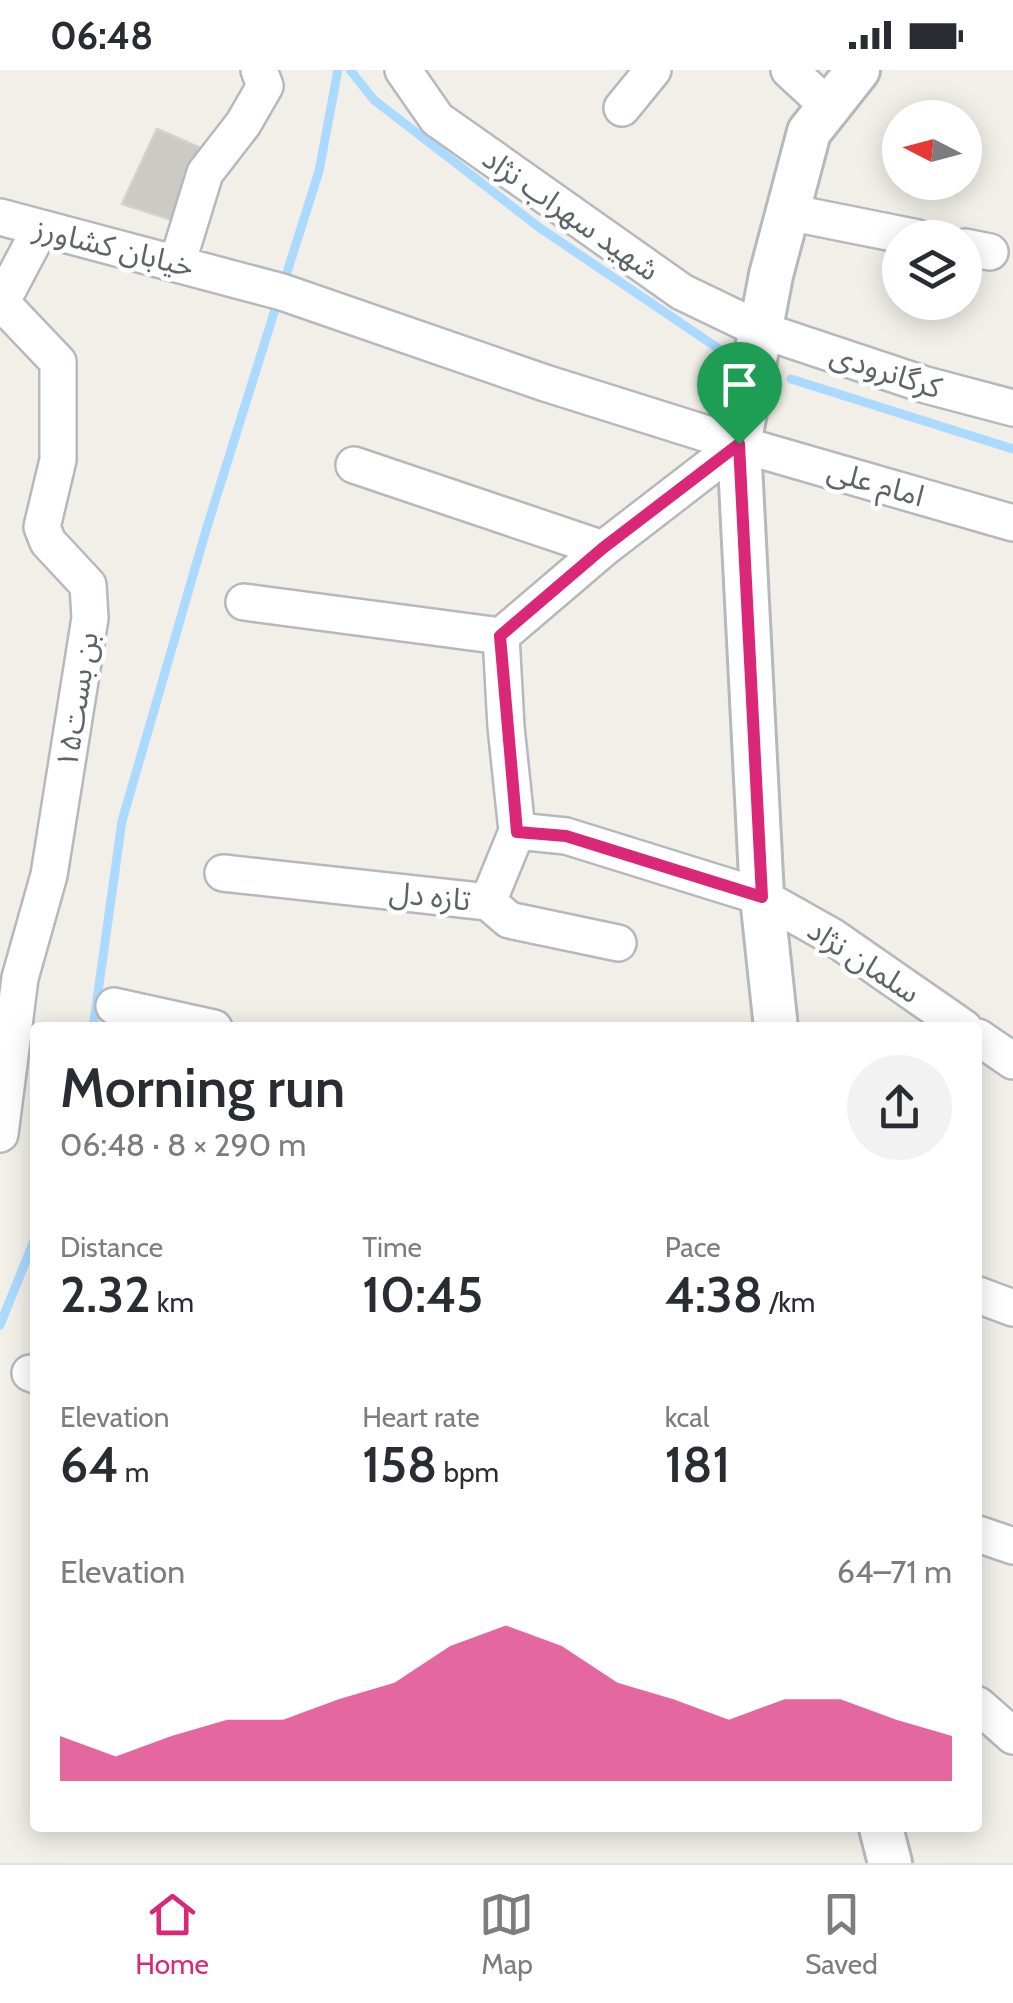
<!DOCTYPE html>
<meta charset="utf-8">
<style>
body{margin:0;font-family:Cabin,"Noto Sans Arabic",sans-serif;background:#f2f2f3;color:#2b2b33;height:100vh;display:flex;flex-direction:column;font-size:38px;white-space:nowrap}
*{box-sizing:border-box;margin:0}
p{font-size:32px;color:#7c7c81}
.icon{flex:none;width:55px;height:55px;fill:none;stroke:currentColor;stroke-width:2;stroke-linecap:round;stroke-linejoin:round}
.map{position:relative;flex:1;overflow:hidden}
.sheet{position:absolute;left:30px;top:952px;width:952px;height:810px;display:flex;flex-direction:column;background:#fff;border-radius:10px;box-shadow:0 5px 25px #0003}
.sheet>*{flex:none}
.needle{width:65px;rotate:276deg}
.fabs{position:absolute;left:882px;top:30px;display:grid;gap:20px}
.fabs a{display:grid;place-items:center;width:100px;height:100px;border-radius:50%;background:#fff;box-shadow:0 5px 25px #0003;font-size:50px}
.pin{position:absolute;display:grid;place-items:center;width:85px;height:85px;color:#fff;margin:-102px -42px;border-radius:50% 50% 50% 0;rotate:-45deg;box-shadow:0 0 10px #0007}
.pin .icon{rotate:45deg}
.round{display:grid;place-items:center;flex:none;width:105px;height:105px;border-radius:52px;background:#f2f2f3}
.head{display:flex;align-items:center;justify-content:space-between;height:170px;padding:0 30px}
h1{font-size:55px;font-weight:600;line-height:75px}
.stats{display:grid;grid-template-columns:repeat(3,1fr);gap:15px;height:170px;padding:10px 30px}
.stats div{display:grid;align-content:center}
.stats b{font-size:50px;font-weight:600}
.stats small{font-size:28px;font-weight:400}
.stats p{font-size:28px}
.chart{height:280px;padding:20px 30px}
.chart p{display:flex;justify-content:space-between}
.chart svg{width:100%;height:180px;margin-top:10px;fill:#db2777;opacity:.7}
.status{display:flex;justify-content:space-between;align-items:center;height:70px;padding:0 50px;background:#fff;direction:ltr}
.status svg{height:28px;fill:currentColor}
.menu{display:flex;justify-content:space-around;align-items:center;height:140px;border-top:2px solid #e1e1e2;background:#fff;font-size:28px;color:#7c7c81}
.menu a{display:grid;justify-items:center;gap:5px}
.menu .selected{color:#db2777}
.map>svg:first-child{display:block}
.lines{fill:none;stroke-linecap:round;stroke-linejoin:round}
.stream{stroke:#aadaff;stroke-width:9}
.building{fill:#cccac5;stroke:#d6d1c6;stroke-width:2.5}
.minor-casing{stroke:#b5b8bc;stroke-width:40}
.tertiary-casing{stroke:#b5b8bc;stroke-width:48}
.minor{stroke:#fff;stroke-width:35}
.tertiary{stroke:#fff;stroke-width:42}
.route-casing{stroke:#fff;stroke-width:20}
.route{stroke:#db2777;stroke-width:12}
.labels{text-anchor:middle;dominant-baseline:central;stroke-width:9;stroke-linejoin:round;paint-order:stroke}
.street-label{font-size:30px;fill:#5f6368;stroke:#fff}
</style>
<div class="status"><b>06:48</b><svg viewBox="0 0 49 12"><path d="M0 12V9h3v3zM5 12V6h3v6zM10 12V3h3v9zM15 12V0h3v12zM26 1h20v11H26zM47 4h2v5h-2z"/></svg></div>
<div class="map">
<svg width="1013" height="1793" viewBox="0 0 1013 1793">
<rect width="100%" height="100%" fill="#f1efe8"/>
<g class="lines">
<path class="stream" d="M350,0L374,30L540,158L728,285
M283,215L319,101L338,0
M791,309L1013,379
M93,958L122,751L207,457L278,230
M0,1255L35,1168"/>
</g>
<path class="building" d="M157,59L205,80L175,151L122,134Z"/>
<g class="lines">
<defs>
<path id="minor" d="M403,0L437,49L682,222L761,260L926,315L1013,338
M789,0L829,37
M622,38L653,0
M788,142L918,168
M0,147L282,222L545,313L739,374L1013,453
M965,177L990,182
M177,194L205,103L243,54L265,16L259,0
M0,231L58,292V390L42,457L48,472L88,515L90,548L49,805L20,908L0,1064
M1,233L40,159
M354,395L603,479
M244,532L501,566
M517,761L506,657L501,566L603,479L739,374
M223,803L488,832L517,761L566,766L762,827L833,867L964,958
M488,832L509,850L618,873
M114,936L214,958
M978,967L1013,991
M978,1225L1013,1238
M30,1303L35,1305
M978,1464L1013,1476
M978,1635L1013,1666"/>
<path id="tertiary" d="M776,958L762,827L739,374L771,205L809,62L858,0
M881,1758L890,1793"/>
</defs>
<use href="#minor" class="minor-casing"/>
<use href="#tertiary" class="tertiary-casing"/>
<use href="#minor" class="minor"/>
<use href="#tertiary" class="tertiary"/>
</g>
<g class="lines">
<defs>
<path id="route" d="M739,374L762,827L566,766L517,762L500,566L603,478Z"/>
</defs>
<use href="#route" class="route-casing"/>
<use href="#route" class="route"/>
</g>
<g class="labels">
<g class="street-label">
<text transform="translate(571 144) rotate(35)">شهید سهراب نژاد</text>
<text transform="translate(114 177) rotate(14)">خیابان کشاورز</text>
<text transform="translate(886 301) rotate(18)">کرگانرودی</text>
<text transform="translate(876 413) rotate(16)">امام علی</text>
<text transform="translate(77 630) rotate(-81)">بن بست۱۵</text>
<text transform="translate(430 826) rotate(6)">تازه دل</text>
<text transform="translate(864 891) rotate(33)">سلمان نژاد</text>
</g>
</g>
</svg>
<div class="fabs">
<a><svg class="needle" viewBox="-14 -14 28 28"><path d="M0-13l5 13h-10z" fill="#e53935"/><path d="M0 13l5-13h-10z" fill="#7c7c81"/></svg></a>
<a><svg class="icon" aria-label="layers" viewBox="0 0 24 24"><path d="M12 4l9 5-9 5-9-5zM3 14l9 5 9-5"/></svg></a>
</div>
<div class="pin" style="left:739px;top:374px;background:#1e9e55"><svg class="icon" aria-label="arrive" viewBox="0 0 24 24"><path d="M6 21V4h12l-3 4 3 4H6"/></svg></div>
<section class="sheet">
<div class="head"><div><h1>Morning run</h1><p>06:48 · 8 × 290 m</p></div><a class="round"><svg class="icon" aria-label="share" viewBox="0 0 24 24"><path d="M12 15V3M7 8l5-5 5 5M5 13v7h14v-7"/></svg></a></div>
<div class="stats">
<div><p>Distance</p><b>2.32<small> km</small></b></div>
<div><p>Time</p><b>10:45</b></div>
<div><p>Pace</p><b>4:38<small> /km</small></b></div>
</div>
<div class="stats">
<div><p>Elevation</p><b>64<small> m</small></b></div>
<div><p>Heart rate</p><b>158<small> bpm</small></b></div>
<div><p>kcal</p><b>181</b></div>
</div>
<div class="chart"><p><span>Elevation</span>64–71 m</p>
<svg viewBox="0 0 160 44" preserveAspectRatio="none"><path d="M0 44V33L10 38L20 33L30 29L40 29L50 24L60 20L70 11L80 6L90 11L100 20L110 24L120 29L130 24L140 24L150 29L160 33V44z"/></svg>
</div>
</section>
</div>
<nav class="menu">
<a class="selected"><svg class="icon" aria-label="home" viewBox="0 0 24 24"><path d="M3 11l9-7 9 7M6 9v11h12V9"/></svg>Home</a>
<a><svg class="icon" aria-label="map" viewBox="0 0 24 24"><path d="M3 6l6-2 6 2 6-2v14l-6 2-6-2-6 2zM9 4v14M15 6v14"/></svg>Map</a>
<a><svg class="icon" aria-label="saved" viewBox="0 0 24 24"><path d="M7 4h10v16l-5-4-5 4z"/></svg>Saved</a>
</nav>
